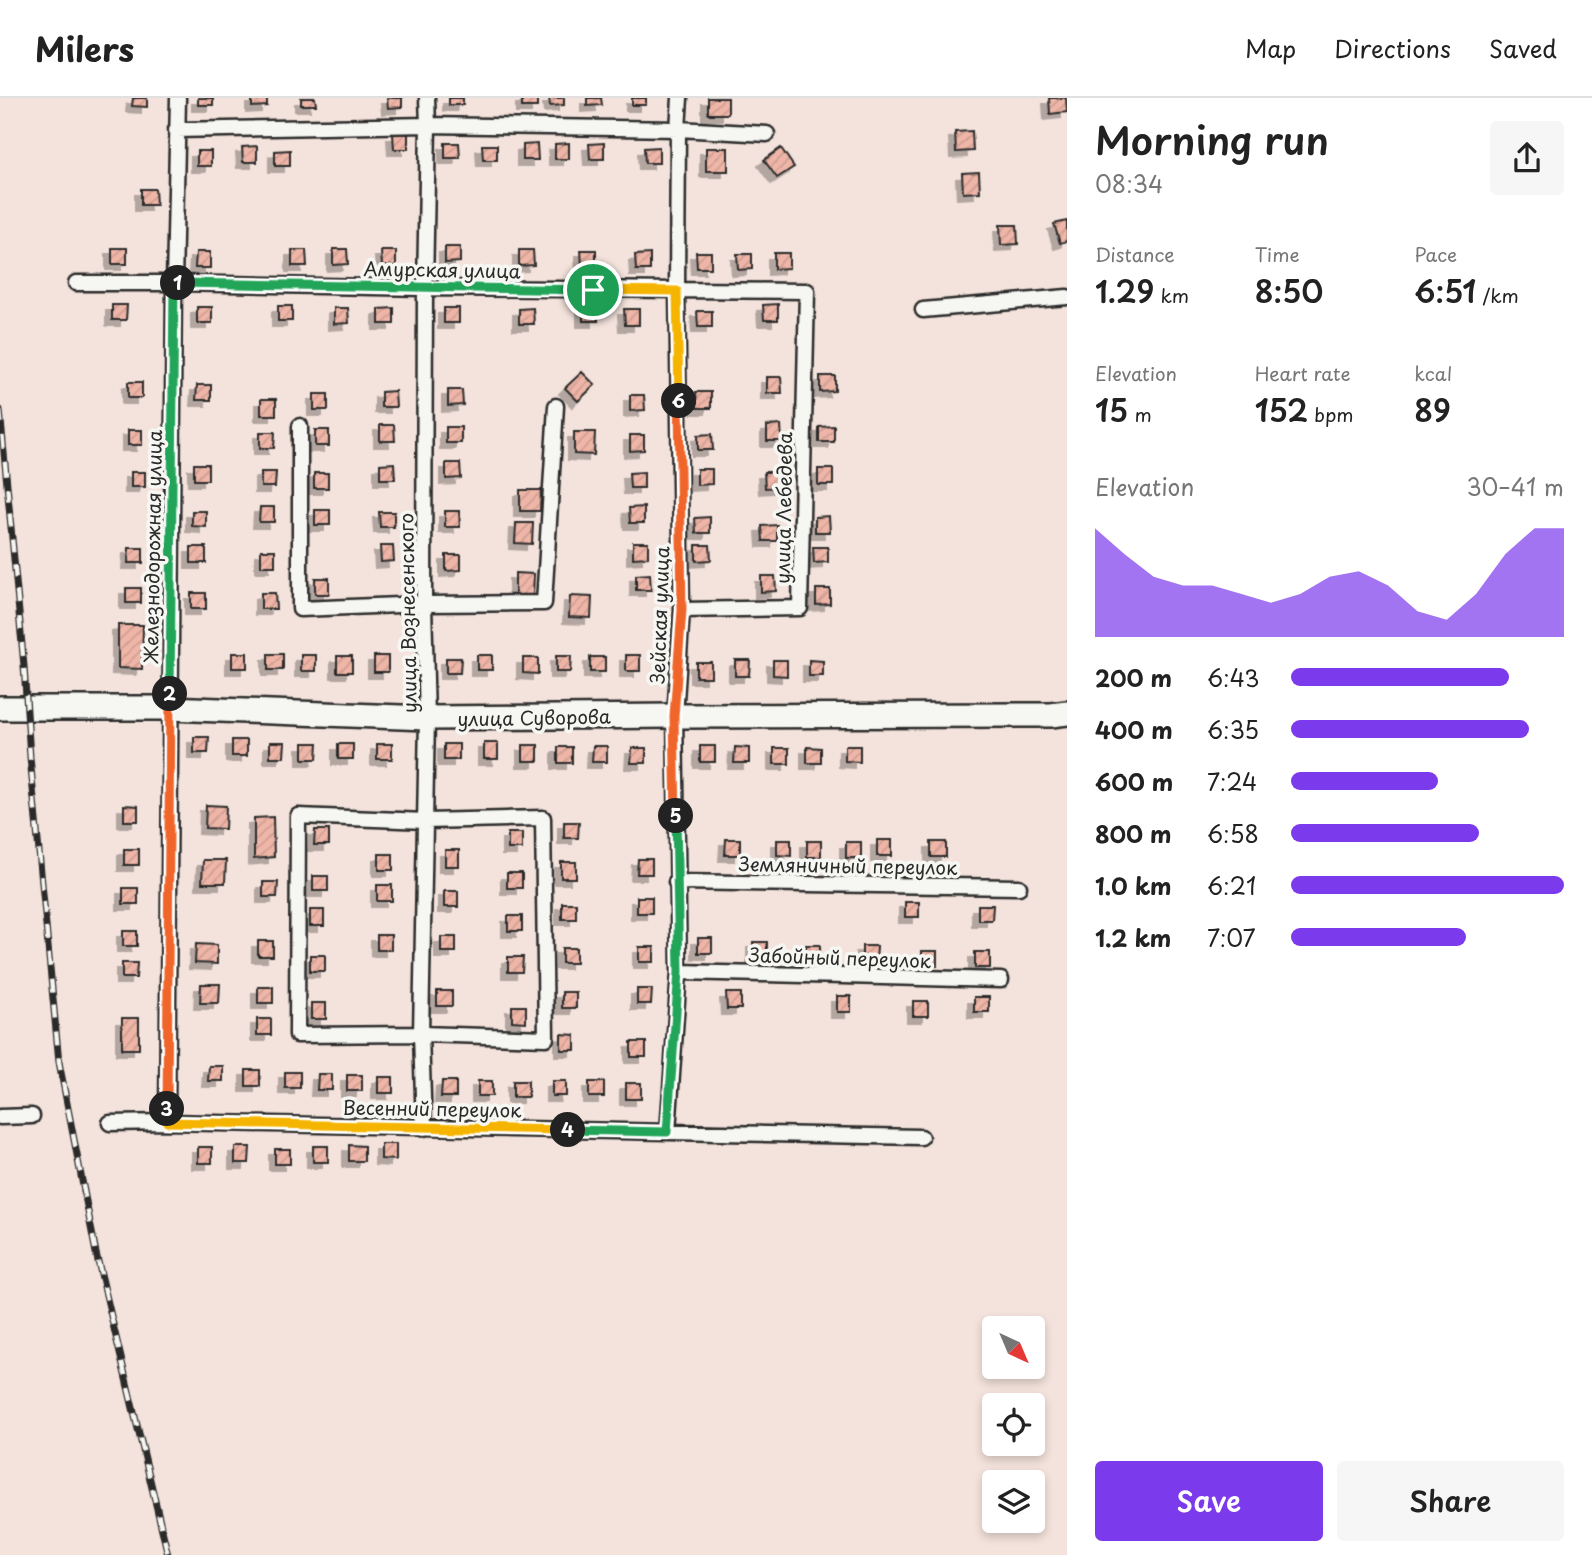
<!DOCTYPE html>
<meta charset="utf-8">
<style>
body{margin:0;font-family:"Playpen Sans",sans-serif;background:#f6f6f6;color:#222;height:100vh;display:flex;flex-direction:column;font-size:26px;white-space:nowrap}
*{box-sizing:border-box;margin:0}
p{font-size:23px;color:#767676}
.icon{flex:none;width:38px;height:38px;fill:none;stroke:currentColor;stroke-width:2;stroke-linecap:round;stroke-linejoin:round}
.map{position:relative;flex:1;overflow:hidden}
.sheet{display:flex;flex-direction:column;background:#fff;width:525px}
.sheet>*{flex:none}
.needle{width:46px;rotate:136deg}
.fabs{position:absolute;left:982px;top:1218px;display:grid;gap:14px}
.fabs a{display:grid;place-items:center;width:63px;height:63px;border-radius:7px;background:#fff;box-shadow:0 4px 10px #0003;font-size:35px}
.pin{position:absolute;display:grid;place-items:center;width:60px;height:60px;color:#fff;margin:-30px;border:4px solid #fff;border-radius:50%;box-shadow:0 2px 7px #0007}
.km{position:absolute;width:35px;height:35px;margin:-18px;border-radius:50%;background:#222;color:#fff;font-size:19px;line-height:35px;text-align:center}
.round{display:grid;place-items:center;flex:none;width:74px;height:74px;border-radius:7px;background:#f6f6f6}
.summary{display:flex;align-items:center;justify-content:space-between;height:119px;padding:0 28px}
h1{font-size:38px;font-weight:600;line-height:52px}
.metrics{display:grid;grid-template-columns:repeat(3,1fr);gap:10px;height:119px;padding:7px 28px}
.metrics div{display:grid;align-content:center}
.metrics b{font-size:30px;font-weight:600}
.metrics small{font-size:19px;font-weight:400}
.metrics p{font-size:19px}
.chart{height:196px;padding:14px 28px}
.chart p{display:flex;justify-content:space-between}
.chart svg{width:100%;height:126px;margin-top:7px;fill:#7c3aed;opacity:.7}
.action{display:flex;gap:14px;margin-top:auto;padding:14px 28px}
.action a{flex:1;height:80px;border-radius:7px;background:#7c3aed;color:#fff;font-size:28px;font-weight:600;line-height:80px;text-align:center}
.action a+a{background:#f6f6f6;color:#222}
ul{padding:0 28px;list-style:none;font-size:23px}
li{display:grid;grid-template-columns:112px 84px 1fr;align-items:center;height:52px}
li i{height:18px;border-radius:9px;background:#7c3aed}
header{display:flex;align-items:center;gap:42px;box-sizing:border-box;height:98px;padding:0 35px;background:#fff;border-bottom:2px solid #e0e0e0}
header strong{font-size:33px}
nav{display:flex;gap:38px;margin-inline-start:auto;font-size:24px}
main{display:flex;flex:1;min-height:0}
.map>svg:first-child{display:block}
.building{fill:url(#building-hatch);stroke:#2b2b2b;stroke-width:2;filter:url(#shadow)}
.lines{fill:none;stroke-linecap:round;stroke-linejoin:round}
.minor-casing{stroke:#2b2b2b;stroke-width:19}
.primary-casing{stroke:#2b2b2b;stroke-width:28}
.minor{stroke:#f6f6f2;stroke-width:14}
.primary{stroke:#f6f6f2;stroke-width:23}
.rail-casing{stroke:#2b2b2b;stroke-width:7}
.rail{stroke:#f6f6f2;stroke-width:4.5;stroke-dasharray:13;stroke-linecap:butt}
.split-1-casing{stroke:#fff;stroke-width:14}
.split-2-casing{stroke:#fff;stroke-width:14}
.split-3-casing{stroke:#fff;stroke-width:14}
.split-4-casing{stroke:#fff;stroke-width:14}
.split-5-casing{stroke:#fff;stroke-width:14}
.split-6-casing{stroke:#fff;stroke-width:14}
.split-7-casing{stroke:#fff;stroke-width:14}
.split-1{stroke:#22a559;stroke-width:9}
.split-2{stroke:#22a559;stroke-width:9}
.split-3{stroke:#f0652b;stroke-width:9}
.split-4{stroke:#f5b400;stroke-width:9}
.split-5{stroke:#22a559;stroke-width:9}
.split-6{stroke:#f0652b;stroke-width:9}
.split-7{stroke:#f5b400;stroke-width:9}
.labels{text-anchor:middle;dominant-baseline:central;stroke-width:7;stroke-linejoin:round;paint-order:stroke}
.street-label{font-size:19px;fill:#2b2b2b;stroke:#f6f6f2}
</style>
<header>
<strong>Milers</strong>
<nav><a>Map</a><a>Directions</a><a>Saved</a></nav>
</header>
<main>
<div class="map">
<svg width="1067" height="1457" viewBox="0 0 1067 1457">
<defs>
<pattern id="building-hatch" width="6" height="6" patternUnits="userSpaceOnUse" patternTransform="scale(1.75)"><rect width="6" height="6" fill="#efb6a8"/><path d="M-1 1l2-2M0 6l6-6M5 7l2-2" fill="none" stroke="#cd9d91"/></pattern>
<filter id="shadow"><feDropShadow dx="-6" dy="6" stdDeviation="0" flood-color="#0004"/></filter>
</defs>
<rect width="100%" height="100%" fill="#f4e3dc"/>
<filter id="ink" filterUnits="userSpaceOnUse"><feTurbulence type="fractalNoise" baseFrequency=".0143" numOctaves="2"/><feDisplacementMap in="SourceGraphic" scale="14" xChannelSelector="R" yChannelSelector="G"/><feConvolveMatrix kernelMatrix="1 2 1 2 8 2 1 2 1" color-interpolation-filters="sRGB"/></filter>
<g filter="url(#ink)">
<path class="building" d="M133,0H147V9L132,8Z
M198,0H213V7H198Z
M252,0H267V8L252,9Z
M301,0H315L316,7H301Z
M387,0H402V9L388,10Z
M449,0H463V7H449Z
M522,0H537V9H522Z
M549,0H564V7L550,8Z
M587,0H601L602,7L587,8Z
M632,0H646V7H632Z
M708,0H728V16H708Z
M1049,0H1066L1067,14L1050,16Z
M972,33L973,53L956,54L955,34Z
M393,36H408V51H394Z
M445,45H459L460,60H445Z
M569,45V61H555V46Z
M604,45V61H590L589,46Z
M537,46L538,62H523V47Z
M482,47H497V62H483Z
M257,48V64H243L242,49Z
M659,49V65H645L644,50Z
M706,50H728V73H706Z
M781,50L794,69L777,80L764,62Z
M290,52V68H275V53Z
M197,53H211V68H197Z
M979,74L980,94L963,95L962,75Z
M141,91H155L156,107H141Z
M1067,123V143L1060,145L1054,126Z
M1000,127H1017L1018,146L1001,147Z
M445,149H460V164L445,165Z
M112,150H127V166H112Z
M333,151H347L348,166L333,167Z
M292,152H306L307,168H292Z
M519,152H533L534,167L519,168Z
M581,152H596V167H582Z
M381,153H396V168H382Z
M196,154H210V170H195Z
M696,154H711V170H697Z
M774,155H789V170L774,171Z
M650,156V172H636L635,157Z
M737,156H752V171L738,172Z
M778,206V222H764L763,207Z
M112,207H127L126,222H112Z
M583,207H597L598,223H583Z
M278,208H292V223H278Z
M197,209H212V225H197Z
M334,210H348L349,225L334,226Z
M394,210V226H379V211Z
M444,210H459V225H444Z
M533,210L534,226H519V211Z
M624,211H639V227H625Z
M697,213H712V229H698Z
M582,274L595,287L578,303L565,290Z
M820,278H835V293L820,294Z
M767,279H781L782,295H767Z
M128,284H142V300H128Z
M197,287H211V302H196Z
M448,292H462L463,307L448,308Z
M395,293L396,309H381V294Z
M696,294H711V310H697Z
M314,296H328V312H314Z
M630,297H644L645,312L630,313Z
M261,301H276V317H261Z
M380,327H394L395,343H380Z
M781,327L782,343H767V328Z
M834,328V344H819V329Z
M446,329H461V345H446Z
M128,332H142V347H128Z
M315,332H329V348H315Z
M260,334H275L274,350H260Z
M574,334H595L594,357L574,356Z
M712,336L713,352H698V337Z
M630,337H644V352L630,353Z
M394,365L395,381H380V366Z
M446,365H460L461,380L446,381Z
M194,366H208V382H194Z
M697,371H712V386L697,387Z
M818,371H833V387H818Z
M131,374H145V389H131Z
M261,374H276L275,389H261Z
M644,374V390H630L629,375Z
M764,374H779V389L765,390Z
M314,375H328V390H314Z
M520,392H541L540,413H520Z
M260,409H274V424H259Z
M644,409V425H630L629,410Z
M315,412H330V427H315Z
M192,413H206V429L192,428Z
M445,413H459L460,429H445Z
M379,414H394V429H380Z
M829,418L830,434H815V419Z
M710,419V435H696L695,420Z
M516,425H533L532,446L515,445Z
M777,427V443H763L762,428Z
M633,444H648V459L633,460Z
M696,447H710L711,462L696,463Z
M380,448H393L394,463L381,464Z
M191,449H206V465H191Z
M813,449H828V464L814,465Z
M129,450H143V465H128Z
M261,452H275V468H261Z
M446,457H461V472L446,473Z
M515,475L534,476L533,497H515Z
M650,476L651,492H636V477Z
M761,478H775L776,493L761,494Z
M315,480H329V496H315Z
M126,490H141V505H126Z
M816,491H830V506L816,507Z
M191,495H206V511H191Z
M261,495H275L276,511H261Z
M570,498L592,499L591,520L569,519Z
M118,527H143L142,571L118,570Z
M232,555H247V570H232Z
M268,556H283V572H268Z
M301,557H316V573H301Z
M477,557H492V572H477Z
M626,557H640V573H626Z
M337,558H352V574H337Z
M374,558H388V574H374Z
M556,558H571L570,574H556Z
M590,559H605V574H590Z
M446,560H461L460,575H446Z
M523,560H538V576L523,575Z
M735,562H750L749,578H735Z
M773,562H787V578L773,577Z
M809,562L823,563V578H809Z
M696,564H711V579H696Z
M194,639H209L208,655H194Z
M232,642H247V658H232Z
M270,644H285L284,659H270Z
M303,645H318L317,661H303Z
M484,645H498V661H484Z
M338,646H353V661H338Z
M377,646H392V661H377Z
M444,646H459V662H444Z
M523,647H538V663H523Z
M593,648H607V664H592Z
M700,648H715V664H700Z
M845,648H860V664L845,663Z
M558,649H572V665H558Z
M735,649L749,650V665H734Z
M807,649L821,650V665H807Z
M632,650H646V665H631Z
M774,650H789V666H774Z
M124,707L138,708V723H124Z
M206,707L226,708L225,731L205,730Z
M273,719L274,759L254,761V720Z
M564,724H579L578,740H564Z
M315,732H329V747H314Z
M508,735H522V751H508Z
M726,741H740V757H725Z
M777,742H791V758L777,757Z
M877,742H892V758H877Z
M807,743H821V759H807Z
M846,744H861V760H846Z
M931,744H946V759H931Z
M124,751H139V767H124Z
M445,752H459V768H445Z
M379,756H393V772H379Z
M638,761H652V776H637Z
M203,762H226L225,785H202Z
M561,764H576V780H561Z
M507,775H522V790H507Z
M313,778H328V793H313Z
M263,784H278L277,799H263Z
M377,787H392V803H377Z
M123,790H138V806H123Z
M444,793H458V809H444Z
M637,799H652V815H637Z
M905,804H919V819H905Z
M562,805H576V821H562Z
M978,807H993L992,822H978Z
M310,812H324V828H310Z
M508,818H522V833H508Z
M123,833H137V848H123Z
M377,837H391V852H377Z
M441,839H456V854H441Z
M698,840H712V855H698Z
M258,843H273V858H258Z
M753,844H767V860H753Z
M196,846L217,847V866L195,865Z
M806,847H820V862H806Z
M862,848H877L876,864L862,863Z
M639,849H654V864H639Z
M562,850H576V865H562Z
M922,853H937V868H922Z
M975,854H990V870H975Z
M310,857H325V873H310Z
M508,859H523L522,874H508Z
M122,865H137L136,880H122Z
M201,886H220L219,905H200Z
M258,889H273V905H258Z
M637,891H652L651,906H637Z
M437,893H452V908H437Z
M562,894H576V910H562Z
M726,895H741V911H727Z
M837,898H851V914H837Z
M974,899H989V914H974Z
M913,903H928V918H913Z
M311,905H326V921H311Z
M512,908H526V924L512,923Z
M122,920H139V951H122Z
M257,921H271V937H257Z
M561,936L575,937V952H561Z
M631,944H646V959H631Z
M209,968H223V983H208Z
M246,972H260V988H246Z
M285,974H300V990H285Z
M318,976H332V992H317Z
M347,977H362V993H347Z
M378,979H393V995H378Z
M442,983H456V999H441Z
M478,983H492V998H478Z
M513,983H528V999H513Z
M552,983H566V998H552Z
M589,984H604V999H589Z
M626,985H641V1001H626Z
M381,1046H396V1062L381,1061Z
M349,1047L364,1048V1063H349Z
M313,1048H328V1064H313Z
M198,1049H212V1065H198Z
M235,1049H250L249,1065H235Z
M275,1051H290V1066H275Z"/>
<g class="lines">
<defs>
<path id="minor" d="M176,32L428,27L678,31L767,36
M76,185H174L425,190L807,193L800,510L682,512
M923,212L1067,199
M300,328V511L424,506L544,505L556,308
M298,718L426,723L543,720L546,940L421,936L297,937Z
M676,784L1019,789
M679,874L1001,882
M0,1019L32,1018
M167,1024L174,185L178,0
M110,1025L167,1024L921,1039
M424,1030L421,936L427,620L424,506L425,190L428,27L427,0
M668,1034L679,874L675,618L682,512L677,193L678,31L680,0"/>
<path id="primary" d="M0,610H169L427,620L675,618L1051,617L1067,615"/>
</defs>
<use href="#minor" class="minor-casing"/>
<use href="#primary" class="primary-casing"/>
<use href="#minor" class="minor"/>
<use href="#primary" class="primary"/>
<defs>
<path id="rail" d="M0,312L24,568L30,659L59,964L96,1155L168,1457"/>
</defs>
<use href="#rail" class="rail-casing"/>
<use href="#rail" class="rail"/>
</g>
</g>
<g class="lines" filter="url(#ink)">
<defs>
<path id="split-1" d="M178,185L593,192"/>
<path id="split-2" d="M170,596L174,185H178"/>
<path id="split-3" d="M167,1011L170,596"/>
<path id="split-4" d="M167,1011V1024L568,1032"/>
<path id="split-5" d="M568,1032L667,1034L679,874L676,718"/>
<path id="split-6" d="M676,718L674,618L682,512L679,303"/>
<path id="split-7" d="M593,192L677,193L679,303"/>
</defs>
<use href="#split-1" class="split-1-casing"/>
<use href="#split-2" class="split-2-casing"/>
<use href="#split-3" class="split-3-casing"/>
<use href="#split-4" class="split-4-casing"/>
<use href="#split-5" class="split-5-casing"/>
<use href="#split-6" class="split-6-casing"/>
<use href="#split-7" class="split-7-casing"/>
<use href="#split-1" class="split-1"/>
<use href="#split-2" class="split-2"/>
<use href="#split-3" class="split-3"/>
<use href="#split-4" class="split-4"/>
<use href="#split-5" class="split-5"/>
<use href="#split-6" class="split-6"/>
<use href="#split-7" class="split-7"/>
</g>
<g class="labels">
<g class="street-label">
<text transform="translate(442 171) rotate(1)">Амурская улица</text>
<text transform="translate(783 410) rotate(-89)">улица Лебедева</text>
<text transform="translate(152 449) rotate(-89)">Железнодорожная улица</text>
<text transform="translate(407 515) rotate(-91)">улица Вознесенского</text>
<text transform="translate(659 517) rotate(-88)">Зейская улица</text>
<text transform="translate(534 619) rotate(-1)">улица Суворова</text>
<text transform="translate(848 767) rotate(1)">Земляничный переулок</text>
<text transform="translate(840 859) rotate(2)">Забойный переулок</text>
<text transform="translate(432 1010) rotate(1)">Весенний переулок</text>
</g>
</g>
</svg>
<div class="fabs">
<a><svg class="needle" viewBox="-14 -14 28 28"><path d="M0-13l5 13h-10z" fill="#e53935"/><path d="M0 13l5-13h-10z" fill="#767676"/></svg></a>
<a><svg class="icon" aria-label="locate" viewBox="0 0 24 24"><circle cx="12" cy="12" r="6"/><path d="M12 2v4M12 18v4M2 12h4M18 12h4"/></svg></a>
<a><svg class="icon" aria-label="layers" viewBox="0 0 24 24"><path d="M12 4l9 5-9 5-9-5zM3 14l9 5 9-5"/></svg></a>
</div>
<div class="pin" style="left:593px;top:192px;background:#1e9e55"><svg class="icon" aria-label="arrive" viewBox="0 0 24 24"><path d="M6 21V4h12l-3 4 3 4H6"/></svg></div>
<b class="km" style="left:178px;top:185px">1</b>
<b class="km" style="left:170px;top:596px">2</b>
<b class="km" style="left:167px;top:1011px">3</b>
<b class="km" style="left:568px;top:1032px">4</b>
<b class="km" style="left:676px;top:718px">5</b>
<b class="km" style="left:679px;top:303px">6</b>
</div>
<section class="sheet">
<div class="summary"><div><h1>Morning run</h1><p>08:34</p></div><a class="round"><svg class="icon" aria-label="share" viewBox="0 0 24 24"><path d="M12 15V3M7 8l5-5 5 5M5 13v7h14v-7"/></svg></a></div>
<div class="metrics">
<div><p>Distance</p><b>1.29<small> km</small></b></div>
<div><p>Time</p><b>8:50</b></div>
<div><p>Pace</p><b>6:51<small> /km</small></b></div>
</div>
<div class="metrics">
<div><p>Elevation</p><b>15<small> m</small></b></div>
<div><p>Heart rate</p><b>152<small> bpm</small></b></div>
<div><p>kcal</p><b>89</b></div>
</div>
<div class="chart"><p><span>Elevation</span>30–41 m</p>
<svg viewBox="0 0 160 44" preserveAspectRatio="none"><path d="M0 44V6L10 15L20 23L30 26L40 26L50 29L60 32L70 29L80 23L90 21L100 26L110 35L120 38L130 29L140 15L150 6L160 6V44z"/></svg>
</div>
<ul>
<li><b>200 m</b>6:43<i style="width:80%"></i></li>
<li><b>400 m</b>6:35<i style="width:87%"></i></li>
<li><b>600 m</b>7:24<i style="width:54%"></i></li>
<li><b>800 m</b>6:58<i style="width:69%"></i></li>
<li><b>1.0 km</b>6:21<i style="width:100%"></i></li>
<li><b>1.2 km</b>7:07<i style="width:64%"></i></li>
</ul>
<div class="action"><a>Save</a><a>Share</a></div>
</section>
</main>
